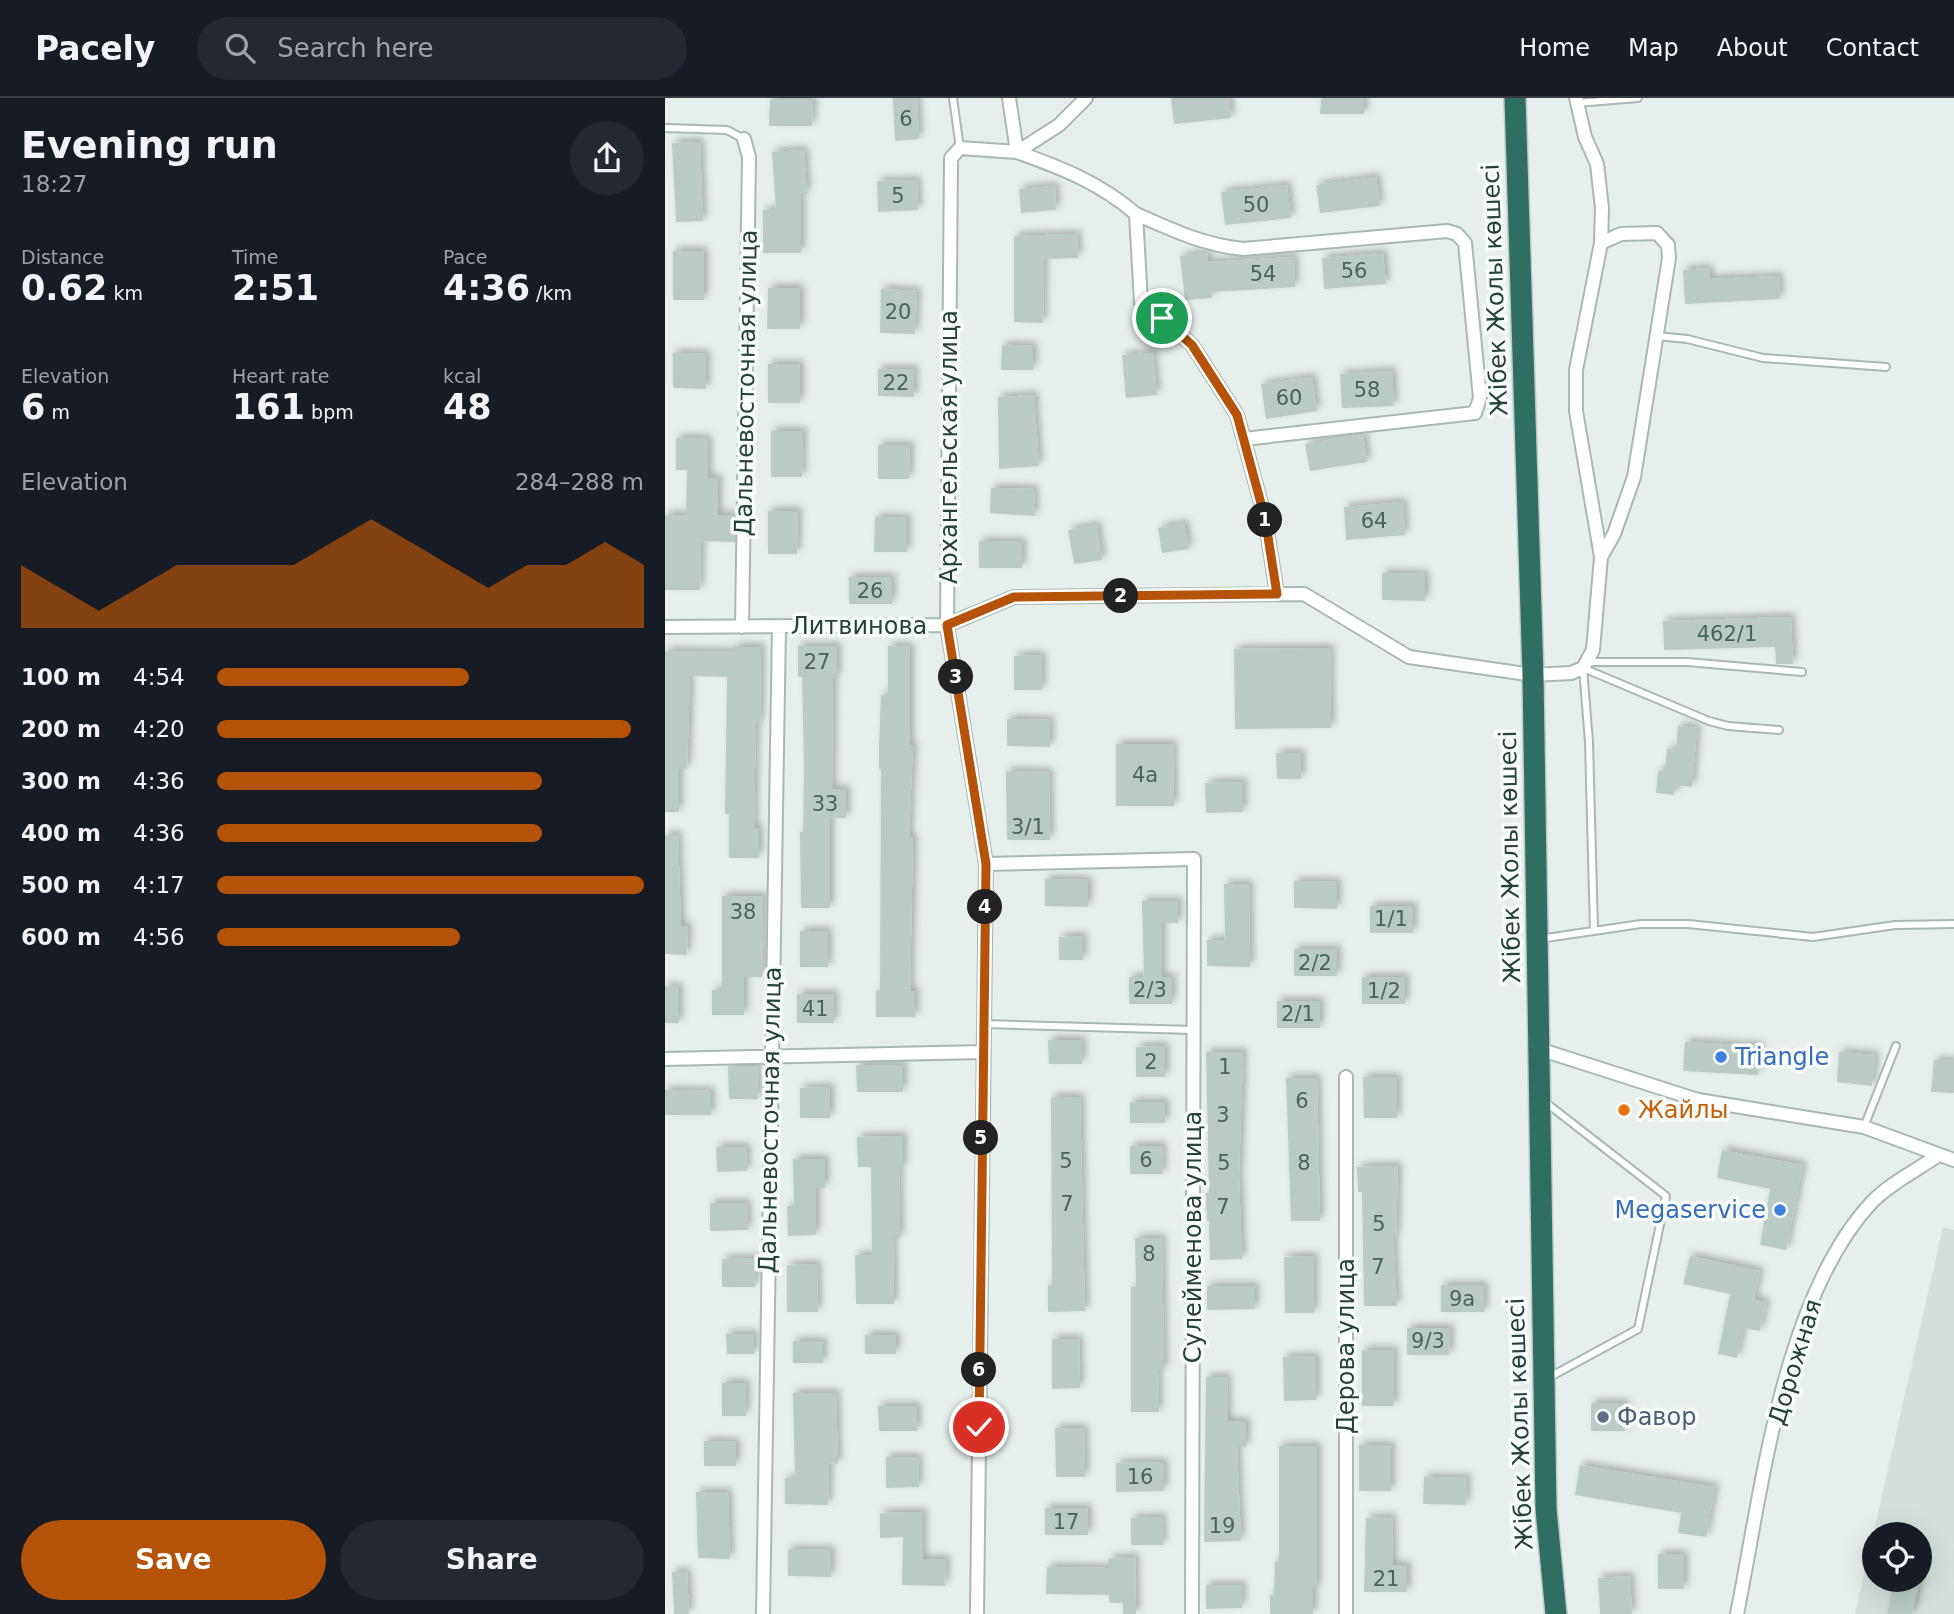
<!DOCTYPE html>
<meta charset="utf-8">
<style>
body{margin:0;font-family:"DejaVu Sans",sans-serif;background:#242831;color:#f1f3f6;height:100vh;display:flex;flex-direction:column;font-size:26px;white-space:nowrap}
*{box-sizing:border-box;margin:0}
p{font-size:23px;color:#9ea1a6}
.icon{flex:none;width:38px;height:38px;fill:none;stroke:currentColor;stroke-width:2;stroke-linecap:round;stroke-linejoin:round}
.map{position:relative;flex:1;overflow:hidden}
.side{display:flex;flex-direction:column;background:#171b24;width:665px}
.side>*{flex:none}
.buttons{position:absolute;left:1197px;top:1424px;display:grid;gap:14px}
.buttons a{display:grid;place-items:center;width:70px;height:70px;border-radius:50%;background:#171b24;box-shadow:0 7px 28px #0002;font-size:35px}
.pin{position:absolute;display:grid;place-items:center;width:60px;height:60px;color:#fff;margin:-30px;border:4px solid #fff;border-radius:50%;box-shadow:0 2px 7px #0007}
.km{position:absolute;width:35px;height:35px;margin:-18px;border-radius:50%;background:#222;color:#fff;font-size:19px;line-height:35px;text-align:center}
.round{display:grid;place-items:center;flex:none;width:74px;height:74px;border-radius:37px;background:#242831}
.summary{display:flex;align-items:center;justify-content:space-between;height:119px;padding:0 21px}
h1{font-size:38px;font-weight:700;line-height:52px}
.metrics{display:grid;grid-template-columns:repeat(3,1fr);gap:10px;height:119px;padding:7px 21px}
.metrics div{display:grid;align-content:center}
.metrics b{font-size:35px;font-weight:700}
.metrics small{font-size:19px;font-weight:400}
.metrics p{font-size:19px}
.chart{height:196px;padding:14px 21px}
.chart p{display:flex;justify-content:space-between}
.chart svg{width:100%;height:126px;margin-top:7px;fill:#b45309;opacity:.7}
.action{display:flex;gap:14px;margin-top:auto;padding:14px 21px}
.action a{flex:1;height:80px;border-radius:42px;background:#b45309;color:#fff;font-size:28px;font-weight:700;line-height:80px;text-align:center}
.action a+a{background:#242831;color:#f1f3f6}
ul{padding:0 21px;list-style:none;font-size:23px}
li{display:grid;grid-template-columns:112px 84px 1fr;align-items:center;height:52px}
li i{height:18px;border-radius:9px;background:#b45309}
header{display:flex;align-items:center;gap:42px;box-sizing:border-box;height:98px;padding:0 35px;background:#171b24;border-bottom:2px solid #363941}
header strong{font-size:33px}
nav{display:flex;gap:38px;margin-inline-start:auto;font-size:24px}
.search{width:490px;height:63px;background:#242831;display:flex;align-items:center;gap:18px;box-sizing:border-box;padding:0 24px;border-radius:38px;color:#9ea1a6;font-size:26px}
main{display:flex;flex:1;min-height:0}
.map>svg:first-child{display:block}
.built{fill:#d4dfda;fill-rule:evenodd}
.building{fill:#bbcac4;filter:url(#shadow)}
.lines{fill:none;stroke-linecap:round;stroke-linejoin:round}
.lane-casing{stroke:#a8b8b2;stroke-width:10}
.street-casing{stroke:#a8b8b2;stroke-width:16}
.highway-casing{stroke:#c2cac8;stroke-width:24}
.lane{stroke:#fff;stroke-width:6}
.street{stroke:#fff;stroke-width:12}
.highway{stroke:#2f6f62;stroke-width:21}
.route-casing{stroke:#fff;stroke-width:14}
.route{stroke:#b45309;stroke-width:9}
.shop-dot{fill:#3f7fe0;stroke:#f7fbf9;stroke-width:2.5}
.food-dot{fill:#e8710a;stroke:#f7fbf9;stroke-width:2.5}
.service-dot{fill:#5c6f8a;stroke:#f7fbf9;stroke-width:2.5}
.labels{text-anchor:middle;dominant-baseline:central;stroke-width:7;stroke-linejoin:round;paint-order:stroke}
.number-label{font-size:21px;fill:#4a645c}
.street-label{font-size:24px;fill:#24423a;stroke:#f7fbf9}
.shop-label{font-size:24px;fill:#366cbe;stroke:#f7fbf9;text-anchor:start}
.food-label{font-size:24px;fill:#c56008;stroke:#f7fbf9;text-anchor:start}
.service-label{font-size:24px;fill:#4e5e75;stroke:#f7fbf9;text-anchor:start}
</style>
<header>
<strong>Pacely</strong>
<div class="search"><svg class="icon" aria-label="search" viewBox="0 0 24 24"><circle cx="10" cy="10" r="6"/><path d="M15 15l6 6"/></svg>Search here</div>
<nav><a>Home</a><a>Map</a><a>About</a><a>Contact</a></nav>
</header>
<main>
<section class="side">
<div class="summary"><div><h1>Evening run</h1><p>18:27</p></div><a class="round"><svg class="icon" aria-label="share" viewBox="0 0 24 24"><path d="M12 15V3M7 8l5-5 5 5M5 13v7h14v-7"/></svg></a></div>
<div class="metrics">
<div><p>Distance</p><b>0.62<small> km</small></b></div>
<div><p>Time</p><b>2:51</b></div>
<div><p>Pace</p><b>4:36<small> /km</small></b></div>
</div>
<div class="metrics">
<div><p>Elevation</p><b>6<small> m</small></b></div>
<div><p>Heart rate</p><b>161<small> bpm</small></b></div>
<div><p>kcal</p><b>48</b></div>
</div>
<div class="chart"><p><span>Elevation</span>284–288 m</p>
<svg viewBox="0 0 160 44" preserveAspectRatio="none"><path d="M0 44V22L10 30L20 38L30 30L40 22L50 22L60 22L70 22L80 14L90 6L100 14L110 22L120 30L130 22L140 22L150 14L160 22V44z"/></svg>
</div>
<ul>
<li><b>100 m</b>4:54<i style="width:59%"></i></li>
<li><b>200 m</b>4:20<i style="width:97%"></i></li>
<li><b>300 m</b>4:36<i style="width:76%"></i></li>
<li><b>400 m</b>4:36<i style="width:76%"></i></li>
<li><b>500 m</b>4:17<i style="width:100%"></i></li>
<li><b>600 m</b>4:56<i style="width:57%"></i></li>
</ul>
<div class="action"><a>Save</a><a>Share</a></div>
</section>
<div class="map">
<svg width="1289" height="1516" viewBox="0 0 1289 1516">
<defs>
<filter id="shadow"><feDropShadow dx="4" dy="-4" stdDeviation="3.5" flood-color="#0004"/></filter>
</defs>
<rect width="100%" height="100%" fill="#e6efeb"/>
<path class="built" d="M1278,1129L1289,1132V1516H1190ZM1209,1437H1255V1482H1209Z"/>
<path class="building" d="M228,0H252L254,41L230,43Z
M506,0H564L566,20L509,26Z
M656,0H699V16H655Z
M105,1H148L147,28H104Z
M35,44L38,123L11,124L7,45Z
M139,52L142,96H136V155H98V112H111L107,54Z
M711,79L715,108L655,115L651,87Z
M252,82L253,112L213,114L212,83Z
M622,87L626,120L560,127L556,94Z
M390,88L391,112L356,115L354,91Z
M412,136L413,160L379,161L378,225L349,224V138Z
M8,153H39V202H8Z
M542,155L543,164L629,159L630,189L546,194L547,200L520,202L515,158Z
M718,155L721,186L659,191L657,160Z
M1044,170L1045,181L1114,178L1115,201L1020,206L1018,172Z
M103,190H135V231H102Z
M216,191L252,193L250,236L215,235Z
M337,247L368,248V272H336Z
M8,255L41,256V291L8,290Z
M488,255L492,297L461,300L457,257Z
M103,266H135V305H103Z
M213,271H249V299L213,298Z
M727,273L729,308L677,310L675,276Z
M647,279L652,313L601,321L596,286Z
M369,297L374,368L334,371L333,299Z
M106,333H138L137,379H106Z
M698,336L702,364L645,373L640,346Z
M11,340L43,341V380H53V417H70V444L36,443L35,492H0V417H21L22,372H11Z
M213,347H245L244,381H213Z
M326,390L369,391L370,418L325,415Z
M738,404L740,437L681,442L679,409Z
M103,413H133L132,456H103Z
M210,419L242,420V454H209Z
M519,425L524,451L497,455L493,430Z
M432,427L437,462L409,466L403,432Z
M314,443L357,444V470H314Z
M717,475L760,476V503L717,502Z
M184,479H227V506H184Z
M1126,519L1128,566H1111L1110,549L999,552L998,523Z
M133,548H172V580H168L167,691H181V720H165V810H136L135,734H138L139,670L137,579H133Z
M223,548L245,549V647H248L244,739H248L245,893H250V919H211V893H215L216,671H214V647L216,597H223Z
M69,549H96L95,626H91L90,672L89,730H94V760H64V716H60L62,579L25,578L22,671H14V714H0V553L69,554Z
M665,550L666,630L570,631L569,551Z
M377,557V592H349V558Z
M342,621L385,622V649L342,648Z
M1013,628L1032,630L1027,689L1010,687L1009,697L991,695L993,673H1000L1002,651L1011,652Z
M451,646H508L509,708H451Z
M611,655H636V681H612Z
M341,673L384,674L385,742H342Z
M578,684V714L541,715L540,685Z
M0,737H13L16,828H23L22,857L0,856Z
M380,781L423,782V809L380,808Z
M629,783L672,784V811L629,810Z
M559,786H584L585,869L542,868V842H560Z
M57,798H98L97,879H79V917H47V892H57Z
M477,803H513V825H497V879H507V906H464V879H479Z
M705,808H748V835H705Z
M135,833H163V869H135Z
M418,838V862H394V839Z
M629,851H672V878H629Z
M697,879H740V906H697Z
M0,888L14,889V925H0Z
M132,896H169V925H132Z
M612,903H655V930H612Z
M383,942H417V966H384Z
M1020,944L1095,948L1093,977L1018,973Z
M500,948V979H471V949Z
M541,954H578L574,1078L577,1161L545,1162L544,1123H542L541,1095H544Z
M1174,954L1210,957L1207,988L1172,984Z
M1269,962L1289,963V995L1266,994Z
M191,967H238V994H192Z
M63,968H92L93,1001H64Z
M698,979H732V1020H699Z
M621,980H652L655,1123H626Z
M165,989V1020H135V990Z
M0,992L46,993V1017H0Z
M386,999H415L420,1213L383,1214V1187H387Z
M465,1004H500V1025H465Z
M238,1038V1069H234L235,1140H228L229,1206H191L190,1157H207L206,1069H193L192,1039Z
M465,1048H497L498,1076H465Z
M51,1049H81L82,1073L52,1074Z
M1057,1052L1138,1067L1121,1152L1095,1147L1105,1091L1052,1080Z
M128,1061H160V1090H151V1137L123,1138L122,1108H129Z
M733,1068L731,1140H728L732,1208H699L697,1094H693L692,1069Z
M45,1105H82L83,1132L45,1133Z
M470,1140H497L499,1272H493L494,1314H466V1189H471Z
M649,1158V1215H620L619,1159Z
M1025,1158L1095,1173L1089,1202L1101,1204L1095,1233L1078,1230L1072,1260L1053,1256L1065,1196L1018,1186Z
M89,1160L90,1189H57V1161Z
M152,1166L153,1214H122V1167Z
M776,1187H819V1214H776Z
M542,1188H590V1211L542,1212Z
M742,1230H785L784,1257H742Z
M61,1236H89V1256H62Z
M200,1237H231V1256H200Z
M387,1241H414L415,1290L387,1291Z
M128,1243H158V1265H128Z
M697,1252H729V1308H697Z
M651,1258V1302L619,1303L618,1259Z
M541,1279H562L563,1323H581V1349H572L576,1443L539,1444Z
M57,1285H81V1318H57Z
M128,1295H171L173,1366L164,1365L163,1407L120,1406V1380H130Z
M926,1305H960V1333H926Z
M213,1308H252V1333H214Z
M390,1330H419L420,1379H391Z
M39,1343L71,1344V1368H39Z
M694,1347H726V1393H694Z
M614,1348H652V1490H648V1516H605V1497H609L610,1463H614Z
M221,1359H253L254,1389L221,1390Z
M499,1364V1393L451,1394V1365Z
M915,1367L1050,1389L1041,1439L1013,1435L1016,1415L910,1397Z
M759,1379L802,1380L801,1407L758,1406Z
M31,1394H63L65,1461L33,1460Z
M380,1410H423V1437H380Z
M258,1414V1461H281L280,1488L237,1487L238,1439L215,1440V1415Z
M497,1419L498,1447H466V1420Z
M727,1419L728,1467H742V1494H699L701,1420Z
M123,1451L166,1452V1479L123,1478Z
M993,1456H1019V1491H993Z
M470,1459L471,1516H458V1505H444V1497L381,1496L382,1469L444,1470V1460Z
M7,1474H22L24,1516H9Z
M965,1478L967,1516H935L933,1480Z
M1230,1482H1255L1247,1516H1222Z
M541,1487H577V1510L541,1511Z"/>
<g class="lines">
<defs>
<path id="lane" d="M288,0L295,50
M912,5L973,0
M0,30L62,32L79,41
M992,238L1022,241L1098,260L1221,269
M923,564H1022L1137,574
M929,833L924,644L918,570L1044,623L1063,628L1114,632
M874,841L976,826H1023L1148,839L1230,827L1289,826
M319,926L528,932
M880,1004L1001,1098L973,1231L883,1280
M1199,1029L1231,948"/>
<path id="street" d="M344,0L352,54C397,70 435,85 471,116L476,204L484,216L497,220L527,247L572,317L600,420L612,496
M471,116C507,132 539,147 578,151L782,133L792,136L800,145L815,300L810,315L579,341
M936,459L949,436L969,379L1004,160L1003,147L992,135L956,136L936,145
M0,529L282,527L349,499L639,496L744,559L868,577L906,575L918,570L928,552L936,459L911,313V272L936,145L937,110L932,66L920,39L911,0
M77,529L84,59L79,41
M321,766L529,761L527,1516
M874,951L1033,1002L1199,1029L1289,1062
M0,961L317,954
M681,979V1516
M98,1516L114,528
M312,1516L321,766L282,527L286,60L295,50L352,54L394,27L421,0
M1072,1516C1097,1391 1118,1199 1207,1104C1224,1086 1252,1072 1272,1058"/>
<path id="highway" d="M850,0L868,577L881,1411L891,1516"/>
</defs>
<use href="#lane" class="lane-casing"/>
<use href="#street" class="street-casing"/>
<use href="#highway" class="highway-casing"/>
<use href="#lane" class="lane"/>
<use href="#street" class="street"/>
<use href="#highway" class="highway"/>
</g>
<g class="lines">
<defs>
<path id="route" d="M314,1329L321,766L282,527L349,499L612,496L600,420L572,317L527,247L497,220"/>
</defs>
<use href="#route" class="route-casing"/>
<use href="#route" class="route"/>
</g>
<g class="shop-dot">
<circle cx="1056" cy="959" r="7"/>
<circle cx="1115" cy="1112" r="7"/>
</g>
<circle class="food-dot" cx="959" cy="1012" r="7"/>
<circle class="service-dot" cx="938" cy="1319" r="7"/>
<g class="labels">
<g class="number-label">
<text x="241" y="21">6</text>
<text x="233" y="98">5</text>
<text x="591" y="107">50</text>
<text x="689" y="173">56</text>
<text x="598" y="176">54</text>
<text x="233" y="214">20</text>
<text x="231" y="285">22</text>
<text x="702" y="292">58</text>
<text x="624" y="300">60</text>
<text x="709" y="423">64</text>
<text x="205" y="493">26</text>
<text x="1062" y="536">462/1</text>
<text x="152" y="564">27</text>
<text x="480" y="677">4а</text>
<text x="160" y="706">33</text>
<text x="363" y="729">3/1</text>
<text x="78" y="814">38</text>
<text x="726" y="821">1/1</text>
<text x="650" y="865">2/2</text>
<text x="485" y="892">2/3</text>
<text x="719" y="893">1/2</text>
<text x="150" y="911">41</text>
<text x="633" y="916">2/1</text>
<text x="486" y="964">2</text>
<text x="560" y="969">1</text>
<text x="637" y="1003">6</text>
<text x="558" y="1017">3</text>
<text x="481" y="1062">6</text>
<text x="401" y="1063">5</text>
<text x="559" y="1065">5</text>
<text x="639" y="1065">8</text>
<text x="402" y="1106">7</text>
<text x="558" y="1109">7</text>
<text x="714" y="1126">5</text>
<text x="484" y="1156">8</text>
<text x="713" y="1169">7</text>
<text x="797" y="1201">9а</text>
<text x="763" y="1243">9/3</text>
<text x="475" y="1379">16</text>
<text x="401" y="1424">17</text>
<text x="557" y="1428">19</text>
<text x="721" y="1481">21</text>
</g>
<g class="street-label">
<text transform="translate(830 192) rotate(-92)">Жібек Жолы көшесі</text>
<text transform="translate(81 285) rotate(-89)">Дальневосточная улица</text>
<text transform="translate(284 349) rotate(-90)">Архангельская улица</text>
<text x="194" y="528">Литвинова</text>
<text transform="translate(845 759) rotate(-91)">Жібек Жолы көшесі</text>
<text transform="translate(105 1022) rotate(-89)">Дальневосточная улица</text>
<text transform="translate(528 1139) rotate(-90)">Сулейменова улица</text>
<text transform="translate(681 1248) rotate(-90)">Дерова улица</text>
<text transform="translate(1130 1264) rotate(-73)">Дорожная</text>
<text transform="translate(855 1326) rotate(-92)">Жібек Жолы көшесі</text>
</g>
<g class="shop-label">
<text x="1070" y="959">Triangle</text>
<text x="1101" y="1112" text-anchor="end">Megaservice</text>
</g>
<g class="food-label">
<text x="973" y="1012">Жайлы</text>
</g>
<g class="service-label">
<text x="952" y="1319">Фавор</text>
</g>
</g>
</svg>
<div class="buttons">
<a><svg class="icon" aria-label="locate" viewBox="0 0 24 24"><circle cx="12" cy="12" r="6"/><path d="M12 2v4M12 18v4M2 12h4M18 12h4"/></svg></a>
</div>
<div class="pin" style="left:497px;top:220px;background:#1e9e55"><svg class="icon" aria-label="arrive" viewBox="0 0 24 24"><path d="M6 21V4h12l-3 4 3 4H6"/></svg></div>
<div class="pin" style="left:314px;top:1329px;background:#d93025"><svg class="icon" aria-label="check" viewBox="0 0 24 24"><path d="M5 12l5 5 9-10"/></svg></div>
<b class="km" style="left:600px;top:422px">1</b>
<b class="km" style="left:456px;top:498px">2</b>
<b class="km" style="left:291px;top:579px">3</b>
<b class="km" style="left:320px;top:809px">4</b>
<b class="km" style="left:316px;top:1040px">5</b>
<b class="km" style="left:314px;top:1272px">6</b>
</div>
</main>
